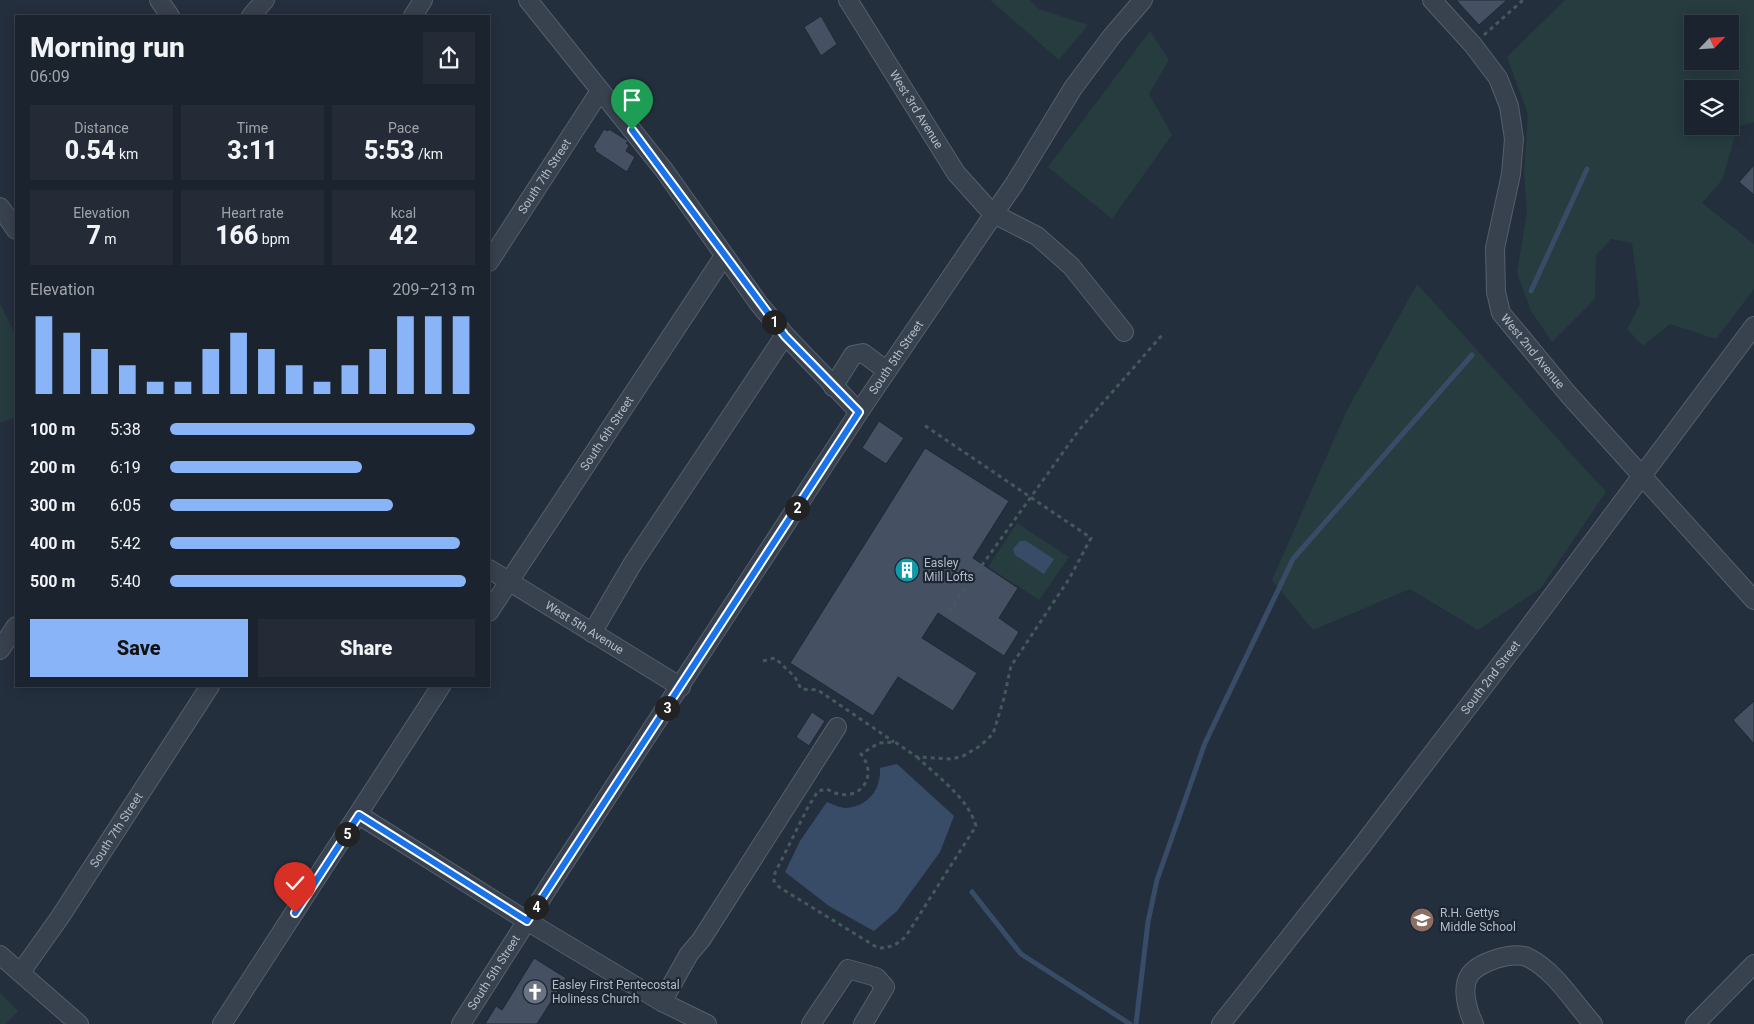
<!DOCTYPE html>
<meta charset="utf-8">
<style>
body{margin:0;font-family:Roboto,sans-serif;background:#242b36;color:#f1f3f6;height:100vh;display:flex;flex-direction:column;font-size:19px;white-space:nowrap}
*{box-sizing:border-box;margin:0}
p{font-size:16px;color:#a0a4aa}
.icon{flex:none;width:28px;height:28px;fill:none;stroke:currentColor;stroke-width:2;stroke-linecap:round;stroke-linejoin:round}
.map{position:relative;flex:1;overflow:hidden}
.side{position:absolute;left:15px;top:15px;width:475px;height:672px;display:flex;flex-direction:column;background:#1b232e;border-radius:0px;box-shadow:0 2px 12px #0003,0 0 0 1px #39404a}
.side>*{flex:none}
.needle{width:32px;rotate:65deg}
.controls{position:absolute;left:1684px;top:15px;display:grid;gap:10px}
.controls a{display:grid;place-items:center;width:55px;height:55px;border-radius:0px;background:#1b232e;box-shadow:0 2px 12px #0003,0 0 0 1px #39404a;font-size:25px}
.pin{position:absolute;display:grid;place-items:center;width:42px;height:42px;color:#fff;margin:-51px -21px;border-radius:50% 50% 50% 0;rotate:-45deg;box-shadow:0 0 5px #0007}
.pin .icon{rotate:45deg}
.km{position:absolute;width:25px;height:25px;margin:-12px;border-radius:50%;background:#222;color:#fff;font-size:14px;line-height:25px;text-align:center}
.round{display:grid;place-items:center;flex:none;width:52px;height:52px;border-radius:0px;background:#242b36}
.overview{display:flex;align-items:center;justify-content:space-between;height:85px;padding:0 15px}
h1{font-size:28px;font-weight:800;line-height:38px}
.figures{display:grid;grid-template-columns:repeat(3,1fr);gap:8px;height:85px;padding:5px 15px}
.figures div{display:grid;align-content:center;border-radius:0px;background:#242b36;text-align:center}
.figures b{font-size:25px;font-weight:800}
.figures small{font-size:14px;font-weight:400}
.figures p{font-size:14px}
.chart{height:140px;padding:10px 15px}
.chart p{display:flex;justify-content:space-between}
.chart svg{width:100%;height:90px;margin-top:5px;stroke:#8ab4f8;stroke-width:6}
.button{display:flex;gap:10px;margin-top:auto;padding:10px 15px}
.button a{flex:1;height:58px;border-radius:0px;background:#8ab4f8;color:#111;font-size:20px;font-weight:800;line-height:58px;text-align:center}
.button a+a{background:#242b36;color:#f1f3f6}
ul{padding:0 15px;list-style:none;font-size:16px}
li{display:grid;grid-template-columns:80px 60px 1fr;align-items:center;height:38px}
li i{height:12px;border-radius:6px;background:#8ab4f8}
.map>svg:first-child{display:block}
.green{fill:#263c3f;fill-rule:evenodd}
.water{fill:#394c67}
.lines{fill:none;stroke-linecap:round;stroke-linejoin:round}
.stream{stroke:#394c67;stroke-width:5}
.building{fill:#455162;stroke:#1f2835}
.minor-casing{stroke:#565f6c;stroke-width:20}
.path{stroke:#44595c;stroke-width:3;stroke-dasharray:4 4;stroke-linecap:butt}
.minor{stroke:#38414e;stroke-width:18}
.route-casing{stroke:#fff;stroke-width:10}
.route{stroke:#1a73e8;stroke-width:6}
.labels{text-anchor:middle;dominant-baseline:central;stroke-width:4.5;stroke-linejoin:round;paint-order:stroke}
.street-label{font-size:12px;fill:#b4bcc9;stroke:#1d2633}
.poi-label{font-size:12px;fill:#b4bcc9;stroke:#1d2633;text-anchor:start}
</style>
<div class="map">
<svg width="1754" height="1024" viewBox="0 0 1754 1024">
<rect width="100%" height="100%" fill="#242f3e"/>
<path class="green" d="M990,0H1030L1039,9L1088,25L1059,60Z
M1565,0H1754V122L1738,126L1722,180L1702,203L1754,244V289L1716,339L1670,324L1643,346L1627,329L1640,304L1632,243L1611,239L1596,255L1595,299L1552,342L1531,311L1517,273L1527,211L1524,172L1528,114L1507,57ZM1692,24H1730V61H1692ZM1692,89H1730V126H1692Z
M1150,31L1169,60L1149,94L1172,135L1112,219L1048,167Z
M1417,284L1606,492L1541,588L1478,630L1410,589L1313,630L1272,580L1347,410Z
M0,304L16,336V417L0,423Z
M1017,523L1069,557L1039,600L988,567Z
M0,993L18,1011L6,1024H0Z"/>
<path class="water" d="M1020,541H1026L1054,559L1044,574L1015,555L1013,549Z
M897,764L954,816L940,852L897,911L874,931L829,906L785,872L800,841L827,802C832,804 840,808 846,808C869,806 881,789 880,768Z"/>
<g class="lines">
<path class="stream" d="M1531,291L1587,169
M972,892L1021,954L1130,1024
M1136,1024L1148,922L1157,880L1205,743L1293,559L1472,355"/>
</g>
<path class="building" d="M1456,0H1507L1479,25Z
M821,16L837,44L821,56L804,27Z
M604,129L608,131L609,129L628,141L626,143L629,145L626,151L635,157L627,172L595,151L596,149L593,147Z
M1754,165V195L1739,182Z
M879,421L904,438L886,464L862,448Z
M925,448L1009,501L973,558L1018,588L999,618L1019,632L1004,656L938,613L922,638L977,673L953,711L898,677L873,716L790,663Z
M1754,701V744L1733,720Z
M812,712L825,721L809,746L796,737Z
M534,958L566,978L537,1024H485L496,1006L502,1010Z"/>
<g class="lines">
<defs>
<g id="minor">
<path d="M159,0L170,16"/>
<path d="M528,0L664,170L759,304L785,335L859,412"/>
<path id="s1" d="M848,0L956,173L992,213L1037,236L1071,266L1124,332"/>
<path id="s2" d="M1432,0L1473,45L1498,78L1509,106L1514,139L1511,174L1495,248L1496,292L1501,313L1568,394L1754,600"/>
<path d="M251,16L265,0"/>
<path d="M413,16L423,0"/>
<path d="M0,207L16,230"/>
<path id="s3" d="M489,262L600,91"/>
<path d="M833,387L853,355L863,353L887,371"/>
<path id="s4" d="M489,569L681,687"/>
<path id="s5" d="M489,612L724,256"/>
<path d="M592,633L633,563L785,335"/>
<path d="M0,650L16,626"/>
<path d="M359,815L527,921L662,1002L707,1024"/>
<path d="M0,955L79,1024"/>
<path id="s6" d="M21,972L60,917L210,686"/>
<path d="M662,1002L689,954L701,940L837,727"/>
<path d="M222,1024L441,686"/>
<path id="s7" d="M461,1024L555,877L859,412L1015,183L1073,88L1112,36L1143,0"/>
<path d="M811,1024L848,969L876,977L885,987L863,1024"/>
<path id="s8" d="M1221,1024L1361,847L1523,635L1754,326"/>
<path d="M1474,1024C1468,1012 1461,989 1469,976C1477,962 1515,950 1529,958C1555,971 1574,1003 1593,1024"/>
<path d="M1695,1024L1754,964"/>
</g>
</defs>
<use href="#minor" class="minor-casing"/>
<path class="path" d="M1484,35L1523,0
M949,611L1079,430L1163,334
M763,661L775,658L795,677L801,689L818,690L894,742
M917,757C938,777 968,798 976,826L906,936C898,944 891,948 878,948L779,887L774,881L775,873L808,807L818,791L827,789C855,807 881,779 861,754L879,743L895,742L917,757L952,759L963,756L980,746L993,734L1004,698L1011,666L1069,579L1091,538L924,425"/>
<use href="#minor" class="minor"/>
</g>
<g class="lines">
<defs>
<path id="route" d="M295,913L359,815L527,921L859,412L785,336L632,130"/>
</defs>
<use href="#route" class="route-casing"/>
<use href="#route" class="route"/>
</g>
<defs>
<symbol id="building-disc" viewBox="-11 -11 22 22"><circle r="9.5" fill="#0f9aa8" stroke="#1d2633"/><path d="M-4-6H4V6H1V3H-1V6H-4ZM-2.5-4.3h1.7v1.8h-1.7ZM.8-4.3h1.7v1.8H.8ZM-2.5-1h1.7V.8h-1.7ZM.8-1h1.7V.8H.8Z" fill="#fff"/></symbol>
<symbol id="school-disc" viewBox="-11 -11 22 22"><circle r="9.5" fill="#8d6e63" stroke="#1d2633"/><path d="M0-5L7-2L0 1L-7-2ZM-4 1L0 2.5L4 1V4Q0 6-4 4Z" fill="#fff"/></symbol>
<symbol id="church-disc" viewBox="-11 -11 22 22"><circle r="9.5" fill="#6b7280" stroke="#1d2633"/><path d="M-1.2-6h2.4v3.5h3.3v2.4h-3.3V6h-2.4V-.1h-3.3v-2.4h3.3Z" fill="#fff"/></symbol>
</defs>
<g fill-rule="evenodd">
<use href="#building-disc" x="893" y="556" width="28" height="28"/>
<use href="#school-disc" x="1408" y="906" width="28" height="28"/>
<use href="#church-disc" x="521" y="978" width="28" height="28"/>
</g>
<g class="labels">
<g class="street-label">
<text stroke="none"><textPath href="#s1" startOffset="129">West 3rd Avenue</textPath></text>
<text stroke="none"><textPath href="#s3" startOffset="102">South 7th Street</textPath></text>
<text stroke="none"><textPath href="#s2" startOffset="392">West 2nd Avenue</textPath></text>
<text stroke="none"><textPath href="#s7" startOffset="796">South 5th Street</textPath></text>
<text stroke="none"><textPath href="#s5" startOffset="214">South 6th Street</textPath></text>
<text stroke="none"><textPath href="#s4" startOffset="112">West 5th Avenue</textPath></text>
<text stroke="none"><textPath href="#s8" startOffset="439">South 2nd Street</textPath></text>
<text stroke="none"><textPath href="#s6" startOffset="171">South 7th Street</textPath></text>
<text stroke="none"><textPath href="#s7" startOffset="61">South 5th Street</textPath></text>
</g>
<g class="poi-label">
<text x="924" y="563">Easley<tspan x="924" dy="14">Mill Lofts</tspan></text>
<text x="1440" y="913">R.H. Gettys<tspan x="1440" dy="14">Middle School</tspan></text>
<text x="552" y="985">Easley First Pentecostal<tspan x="552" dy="14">Holiness Church</tspan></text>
</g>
</g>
</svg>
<div class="controls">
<a><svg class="needle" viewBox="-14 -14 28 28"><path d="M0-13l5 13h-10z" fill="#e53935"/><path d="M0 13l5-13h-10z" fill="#a0a4aa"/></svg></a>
<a><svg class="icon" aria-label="layers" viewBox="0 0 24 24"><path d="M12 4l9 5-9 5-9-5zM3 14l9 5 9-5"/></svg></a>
</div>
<div class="pin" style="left:632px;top:130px;background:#1e9e55"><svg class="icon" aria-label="arrive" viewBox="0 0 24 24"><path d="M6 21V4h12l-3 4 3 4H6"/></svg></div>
<div class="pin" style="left:295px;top:913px;background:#d93025"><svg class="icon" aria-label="check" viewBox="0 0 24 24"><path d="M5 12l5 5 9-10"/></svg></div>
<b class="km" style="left:774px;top:322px">1</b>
<b class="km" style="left:797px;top:508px">2</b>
<b class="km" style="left:667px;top:708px">3</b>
<b class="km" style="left:536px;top:907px">4</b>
<b class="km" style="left:347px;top:834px">5</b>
<section class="side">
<div class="overview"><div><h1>Morning run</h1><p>06:09</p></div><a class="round"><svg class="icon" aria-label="share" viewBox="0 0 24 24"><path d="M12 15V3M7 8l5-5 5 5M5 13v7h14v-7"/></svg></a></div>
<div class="figures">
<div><p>Distance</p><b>0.54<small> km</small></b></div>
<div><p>Time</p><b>3:11</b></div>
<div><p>Pace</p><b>5:53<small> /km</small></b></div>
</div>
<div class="figures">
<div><p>Elevation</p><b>7<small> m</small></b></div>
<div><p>Heart rate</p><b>166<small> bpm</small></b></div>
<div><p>kcal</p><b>42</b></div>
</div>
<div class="chart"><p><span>Elevation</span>209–213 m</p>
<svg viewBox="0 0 160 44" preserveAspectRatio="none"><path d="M5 44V6M15 44V14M25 44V22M35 44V30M45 44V38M55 44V38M65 44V22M75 44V14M85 44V22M95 44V30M105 44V38M115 44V30M125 44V22M135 44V6M145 44V6M155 44V6"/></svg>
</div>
<ul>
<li><b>100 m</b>5:38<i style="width:100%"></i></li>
<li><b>200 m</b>6:19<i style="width:63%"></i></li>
<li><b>300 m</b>6:05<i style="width:73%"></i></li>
<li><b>400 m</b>5:42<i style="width:95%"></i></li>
<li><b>500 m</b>5:40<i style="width:97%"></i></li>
</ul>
<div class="button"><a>Save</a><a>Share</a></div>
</section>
</div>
